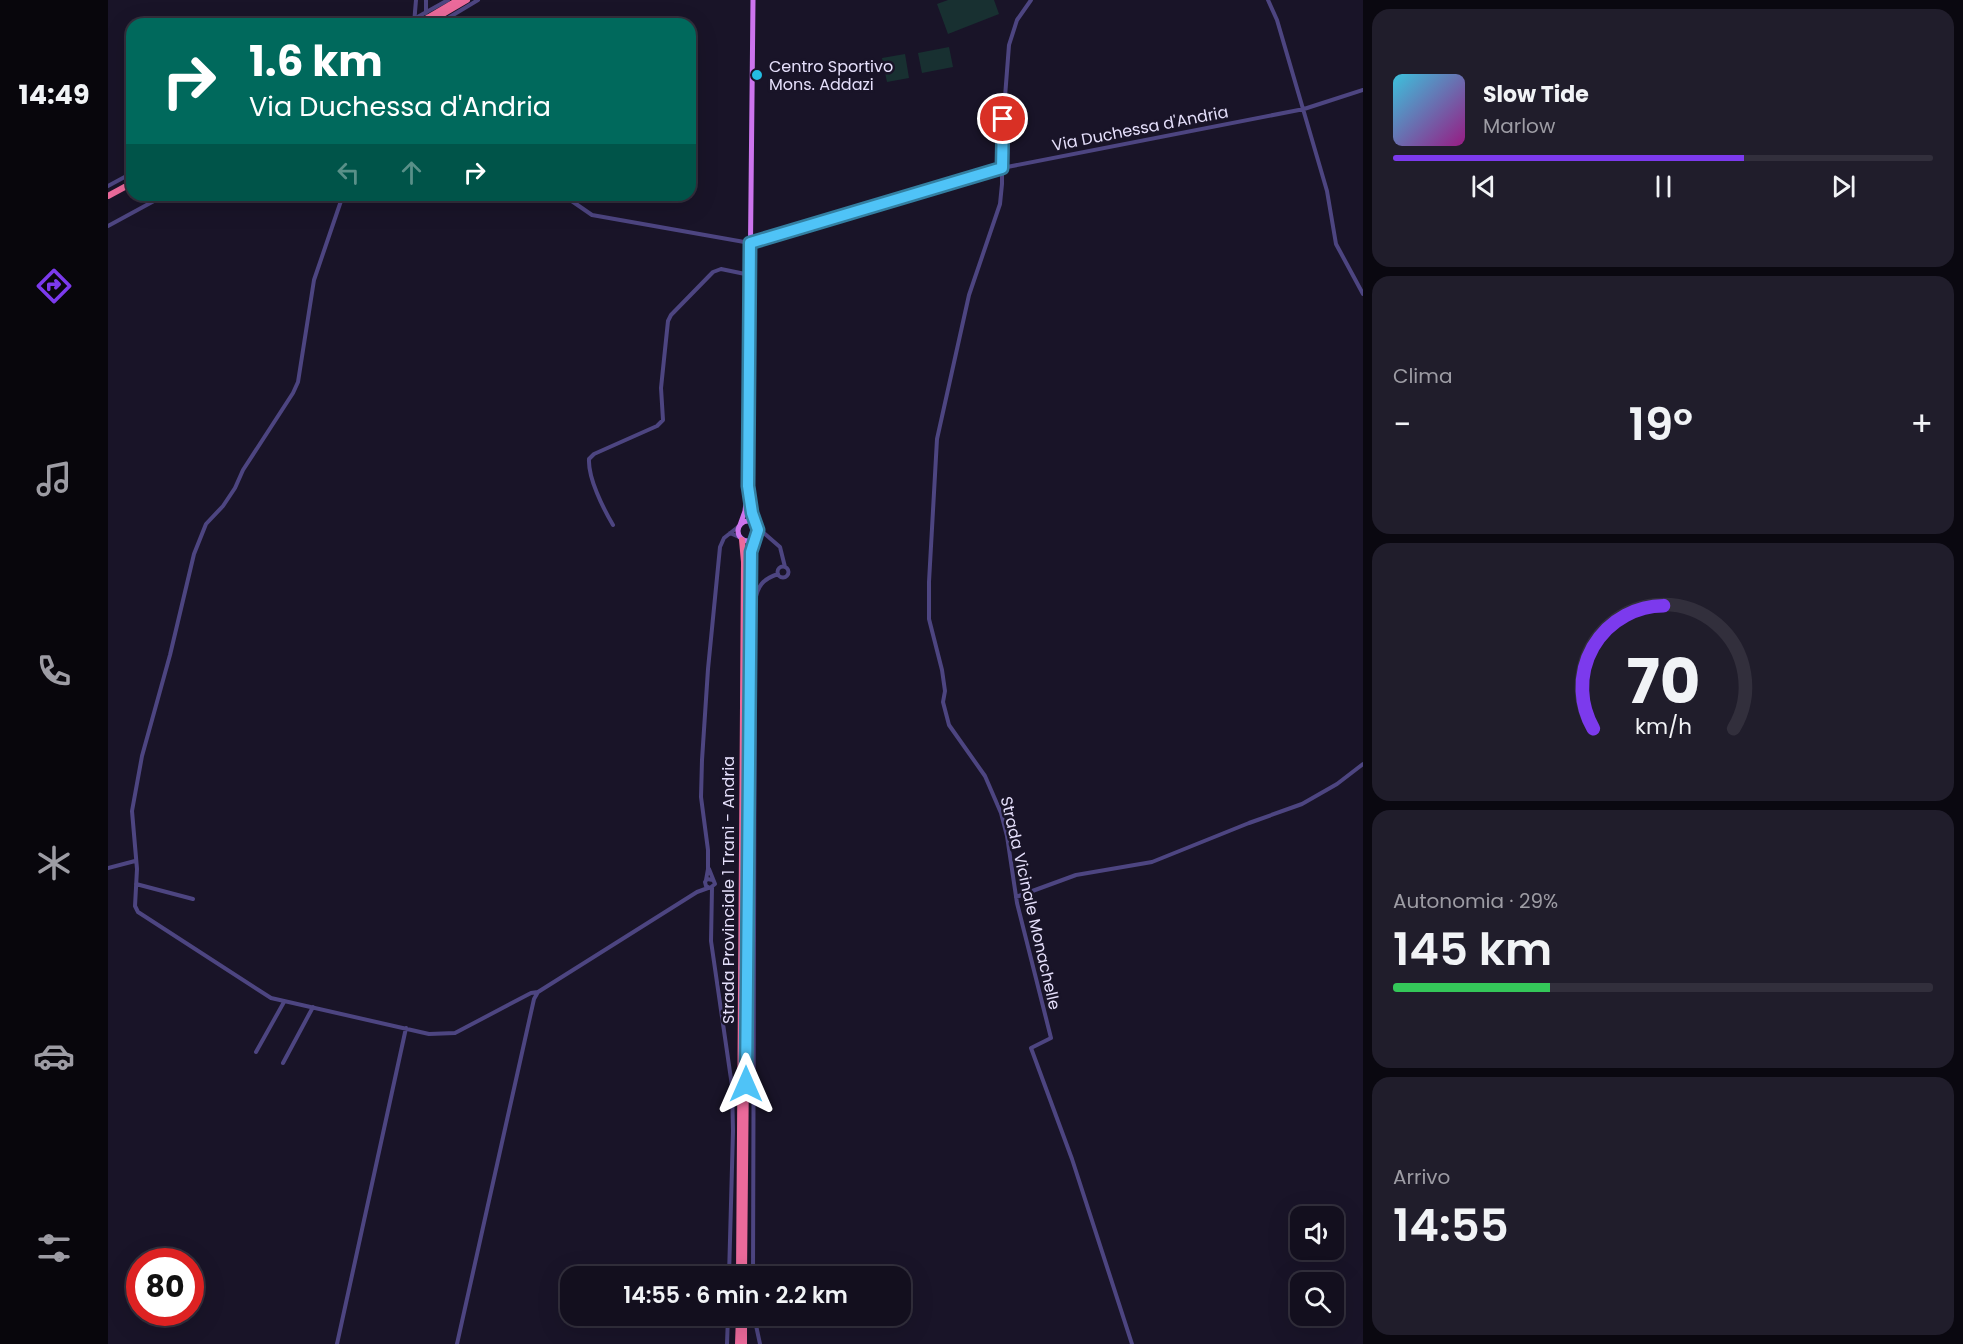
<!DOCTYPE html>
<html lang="it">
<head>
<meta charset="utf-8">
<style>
	body { margin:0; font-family:Poppins,sans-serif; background:#201d2b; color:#f1f3f6; height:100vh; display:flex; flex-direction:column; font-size:22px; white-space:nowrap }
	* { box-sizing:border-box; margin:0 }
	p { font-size:20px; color:#9d9ca4 }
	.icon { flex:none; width:33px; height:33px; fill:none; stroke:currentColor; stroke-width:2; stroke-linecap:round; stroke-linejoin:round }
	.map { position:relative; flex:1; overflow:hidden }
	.sheet { display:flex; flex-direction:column; gap:9px; padding:9px; background:#0a0810; width:600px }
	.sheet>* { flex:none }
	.guide { position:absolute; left:18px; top:18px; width:570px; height:183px; border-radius:18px; box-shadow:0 6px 24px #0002,0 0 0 2px #322f3c; background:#00695c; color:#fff; overflow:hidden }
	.buttons { position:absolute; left:1182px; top:1206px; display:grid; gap:12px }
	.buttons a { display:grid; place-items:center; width:54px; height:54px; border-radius:12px; background:#130f1e; box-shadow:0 6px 24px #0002,0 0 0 2px #322f3c; font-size:30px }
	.speed { position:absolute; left:18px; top:1248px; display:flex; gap:12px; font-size:30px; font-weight:700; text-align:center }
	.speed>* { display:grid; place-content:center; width:78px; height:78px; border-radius:50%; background:#130f1e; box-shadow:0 6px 24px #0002,0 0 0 2px #322f3c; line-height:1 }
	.speed .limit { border:9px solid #d22; background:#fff; color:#111 }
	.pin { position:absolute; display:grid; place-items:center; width:51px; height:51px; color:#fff; margin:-26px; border:3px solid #fff; border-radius:50%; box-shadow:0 2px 6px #0007 }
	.me { position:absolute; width:66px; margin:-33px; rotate:0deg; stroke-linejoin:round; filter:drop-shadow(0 0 4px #0008) }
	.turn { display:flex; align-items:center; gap:21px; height:126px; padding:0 24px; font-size:27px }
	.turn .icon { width:78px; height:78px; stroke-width:2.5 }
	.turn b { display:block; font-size:42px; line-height:51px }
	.lanes { display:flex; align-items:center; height:57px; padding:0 24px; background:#0003; justify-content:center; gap:30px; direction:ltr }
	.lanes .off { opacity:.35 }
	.big { font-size:45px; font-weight:600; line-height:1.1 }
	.sheet .widget { flex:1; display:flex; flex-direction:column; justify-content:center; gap:9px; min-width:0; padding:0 21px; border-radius:18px; background:#201d2b }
	.sheet .dial { align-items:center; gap:0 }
	.dial svg { height:156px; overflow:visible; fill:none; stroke:#322f3c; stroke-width:7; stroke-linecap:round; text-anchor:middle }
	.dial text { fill:#f1f3f6; stroke:none }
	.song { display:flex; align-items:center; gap:18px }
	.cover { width:72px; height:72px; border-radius:9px; background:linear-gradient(135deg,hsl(190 70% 55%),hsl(310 70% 35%)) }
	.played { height:6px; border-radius:3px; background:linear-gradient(90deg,#7c3aed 65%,#322f3c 65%) }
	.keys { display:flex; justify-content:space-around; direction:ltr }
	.heat { display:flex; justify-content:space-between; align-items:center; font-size:33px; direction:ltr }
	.charge { height:9px; border-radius:4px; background:linear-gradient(90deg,#34c759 29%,#322f3c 0) }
	.trip { position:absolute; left:452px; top:1266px; width:351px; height:60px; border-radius:18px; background:#130f1e; box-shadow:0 6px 24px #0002,0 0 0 2px #322f3c; font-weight:600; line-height:60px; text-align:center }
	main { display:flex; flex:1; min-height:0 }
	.dock { display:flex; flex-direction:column; width:108px; justify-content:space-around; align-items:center; background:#08060c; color:#9d9ca4 }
	.dock .icon { width:42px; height:42px }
	.dock .active { color:#7c3aed }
	.dock b { font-size:27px; color:#f1f3f6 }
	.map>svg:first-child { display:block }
	.green { fill:#183031 }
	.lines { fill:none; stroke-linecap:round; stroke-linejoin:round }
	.minor { stroke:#4d4581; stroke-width:4 }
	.major { stroke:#cc74ed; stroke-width:5 }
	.highway { stroke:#eb6a9b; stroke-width:6 }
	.minor-bridge { stroke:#4d4581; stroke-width:4 }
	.route-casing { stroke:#337fa1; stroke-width:15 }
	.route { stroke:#4fc3f7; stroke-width:10 }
	.poi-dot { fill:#24bce2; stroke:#191428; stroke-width:2 }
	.labels { text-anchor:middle; stroke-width:5; stroke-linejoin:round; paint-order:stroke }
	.poi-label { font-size:16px; fill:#e5dffb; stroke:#191428; text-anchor:start }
	.street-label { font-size:16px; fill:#e5dffb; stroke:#191428 }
</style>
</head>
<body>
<main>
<nav class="dock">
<b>14:49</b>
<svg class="icon active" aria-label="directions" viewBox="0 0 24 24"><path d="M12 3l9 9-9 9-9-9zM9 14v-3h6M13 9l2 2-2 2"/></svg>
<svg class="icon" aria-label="music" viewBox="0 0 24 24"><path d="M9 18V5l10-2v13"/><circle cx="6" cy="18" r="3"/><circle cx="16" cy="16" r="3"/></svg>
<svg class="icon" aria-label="phone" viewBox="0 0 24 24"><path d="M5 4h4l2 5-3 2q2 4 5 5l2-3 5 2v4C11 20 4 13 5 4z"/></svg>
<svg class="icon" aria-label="climate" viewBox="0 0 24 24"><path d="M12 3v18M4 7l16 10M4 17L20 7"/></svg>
<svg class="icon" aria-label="car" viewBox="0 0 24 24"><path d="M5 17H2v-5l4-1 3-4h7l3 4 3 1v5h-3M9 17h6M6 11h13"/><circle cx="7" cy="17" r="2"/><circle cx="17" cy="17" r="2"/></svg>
<svg class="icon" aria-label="filters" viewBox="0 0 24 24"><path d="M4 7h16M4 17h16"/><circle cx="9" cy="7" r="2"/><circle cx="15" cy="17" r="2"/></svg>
</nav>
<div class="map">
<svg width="1255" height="1344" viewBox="0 0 1255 1344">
	<rect width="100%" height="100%" fill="#191428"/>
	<!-- green -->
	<path class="green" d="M840,0H886L891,14L840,34L829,4Z
		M841,47L845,67L814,73L810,53Z
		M797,54L801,78L779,82L774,58Z"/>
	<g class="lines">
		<!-- minor -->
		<path class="minor" d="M923,0L909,20L901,45L894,136V184L892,204L861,295L829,439L821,582V619L834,670L837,691L835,702L841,725L877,776L893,813L899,836L909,903L943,1038L923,1048L964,1159L1024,1344
			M1160,0L1169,20L1219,191L1228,244L1255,294
			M307,12L308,0
			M318,13V0
			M297,24L340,0
			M330,24L370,0
			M0,186L24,173
			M235,195L206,280L190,382L185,393L135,470L127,488L115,506L98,524L86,554L62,655L34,756L24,811L29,869L27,906L30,912L163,998L321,1034L347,1033L423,993L430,992
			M455,195L484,215L642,243L894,168L1196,109L1255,90
			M0,226L57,195
			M505,525C495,508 480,478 481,459L486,454L549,426L555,420L553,388L560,321L563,315L605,272L613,269L642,275
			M649,527L672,547L677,567
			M622,533L631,537
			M669.5 572a5.5 5.5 0 1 1 11 0a5.5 5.5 0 1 1-11 0Z
			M0,868L27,861
			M601,869L607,884L602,888L598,886L597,882L599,879L605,880
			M598,880L600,869V850L593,797L594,760L600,669L612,547L616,538L630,527
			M28,884L85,899
			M604,888L603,941L624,1086L625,1131L621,1276
			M908,897L968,875L1044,862L1141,823L1194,804L1229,784L1255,764
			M148,1052L176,1002
			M175,1063L205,1007
			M645,1276L647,602C649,586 655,579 670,574
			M646,1316L652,1344
			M229,1344L298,1028
			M349,1344L426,999L430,992L589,892L600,888
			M619,1344L620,1316"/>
		<!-- major -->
		<path class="major" d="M641,494L647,523
			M630 531a10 10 0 1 1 20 0a10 10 0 1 1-20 0Z
			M632,525L637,511L640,486L645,0"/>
		<!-- highway -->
		<path class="highway" d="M309,24L350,0
			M318,24L359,0
			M0,196L24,183
			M631,1276L636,562L634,540
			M636,1276L643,552L646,539
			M630,1344L631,1316
			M636,1344V1316"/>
		<!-- minor-bridge -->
		<path class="minor-bridge" d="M306,24L307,12"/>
	</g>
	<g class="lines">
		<!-- route casing -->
		<g class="route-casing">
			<path id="route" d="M638,1084L643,552L650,530L644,513L640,486L642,243L894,168L895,119"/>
		</g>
		<!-- route -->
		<use href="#route" class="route"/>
	</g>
	<!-- markers -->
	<circle class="poi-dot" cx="649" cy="75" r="6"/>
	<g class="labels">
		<!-- poi labels -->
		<g class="poi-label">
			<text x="661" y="72">Centro Sportivo<tspan x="661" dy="18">Mons. Addazi</tspan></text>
		</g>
		<!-- street labels -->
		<g class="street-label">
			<text transform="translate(1032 128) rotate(-11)" y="6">Via Duchessa d'Andria</text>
			<text transform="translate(620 890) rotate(-90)" y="6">Strada Provinciale 1 Trani - Andria</text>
			<text transform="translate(923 903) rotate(77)" y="6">Strada Vicinale Monachelle</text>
		</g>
	</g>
</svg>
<div class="buttons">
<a><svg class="icon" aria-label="sound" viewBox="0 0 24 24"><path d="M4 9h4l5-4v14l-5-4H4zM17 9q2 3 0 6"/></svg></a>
<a><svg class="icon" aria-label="search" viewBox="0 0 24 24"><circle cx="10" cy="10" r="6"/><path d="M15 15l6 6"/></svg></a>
</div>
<div class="speed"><div class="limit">80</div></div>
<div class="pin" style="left:895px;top:119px;background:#d93025"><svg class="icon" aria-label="arrive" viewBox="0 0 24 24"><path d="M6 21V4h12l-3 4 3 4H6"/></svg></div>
<svg class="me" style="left:638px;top:1084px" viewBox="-20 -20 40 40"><path d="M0-17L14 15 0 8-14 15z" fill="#4fc3f7" stroke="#fff" stroke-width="4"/></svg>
<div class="trip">14:55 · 6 min · 2.2 km</div>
<div class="guide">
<div class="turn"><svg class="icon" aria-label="right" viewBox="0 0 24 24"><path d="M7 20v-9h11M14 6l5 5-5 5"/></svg><div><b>1.6 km</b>Via Duchessa d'Andria</div></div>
<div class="lanes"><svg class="icon off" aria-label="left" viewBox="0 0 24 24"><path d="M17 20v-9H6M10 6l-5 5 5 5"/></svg><svg class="icon off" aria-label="ahead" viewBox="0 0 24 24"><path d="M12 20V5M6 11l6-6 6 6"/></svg><svg class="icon" aria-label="right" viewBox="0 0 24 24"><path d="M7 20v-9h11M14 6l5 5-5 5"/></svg></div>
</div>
</div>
<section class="sheet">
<div class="widget">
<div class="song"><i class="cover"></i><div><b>Slow Tide</b><p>Marlow</p></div></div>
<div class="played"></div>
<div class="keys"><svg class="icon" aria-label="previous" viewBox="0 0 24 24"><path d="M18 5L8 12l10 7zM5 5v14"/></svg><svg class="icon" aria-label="pause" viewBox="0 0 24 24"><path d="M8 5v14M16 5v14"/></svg><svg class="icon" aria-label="next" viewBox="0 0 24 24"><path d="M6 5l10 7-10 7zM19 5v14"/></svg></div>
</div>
<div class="widget"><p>Clima</p>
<div class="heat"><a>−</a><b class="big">19°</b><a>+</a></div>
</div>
<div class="widget dial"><svg viewBox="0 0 100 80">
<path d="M14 69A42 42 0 1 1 86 69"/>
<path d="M14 69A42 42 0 0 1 50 6" stroke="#7c3aed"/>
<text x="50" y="56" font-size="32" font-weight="700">70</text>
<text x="50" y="72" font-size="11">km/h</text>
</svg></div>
<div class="widget"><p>Autonomia · 29%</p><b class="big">145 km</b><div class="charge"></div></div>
<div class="widget"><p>Arrivo</p><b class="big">14:55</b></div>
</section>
</main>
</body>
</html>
